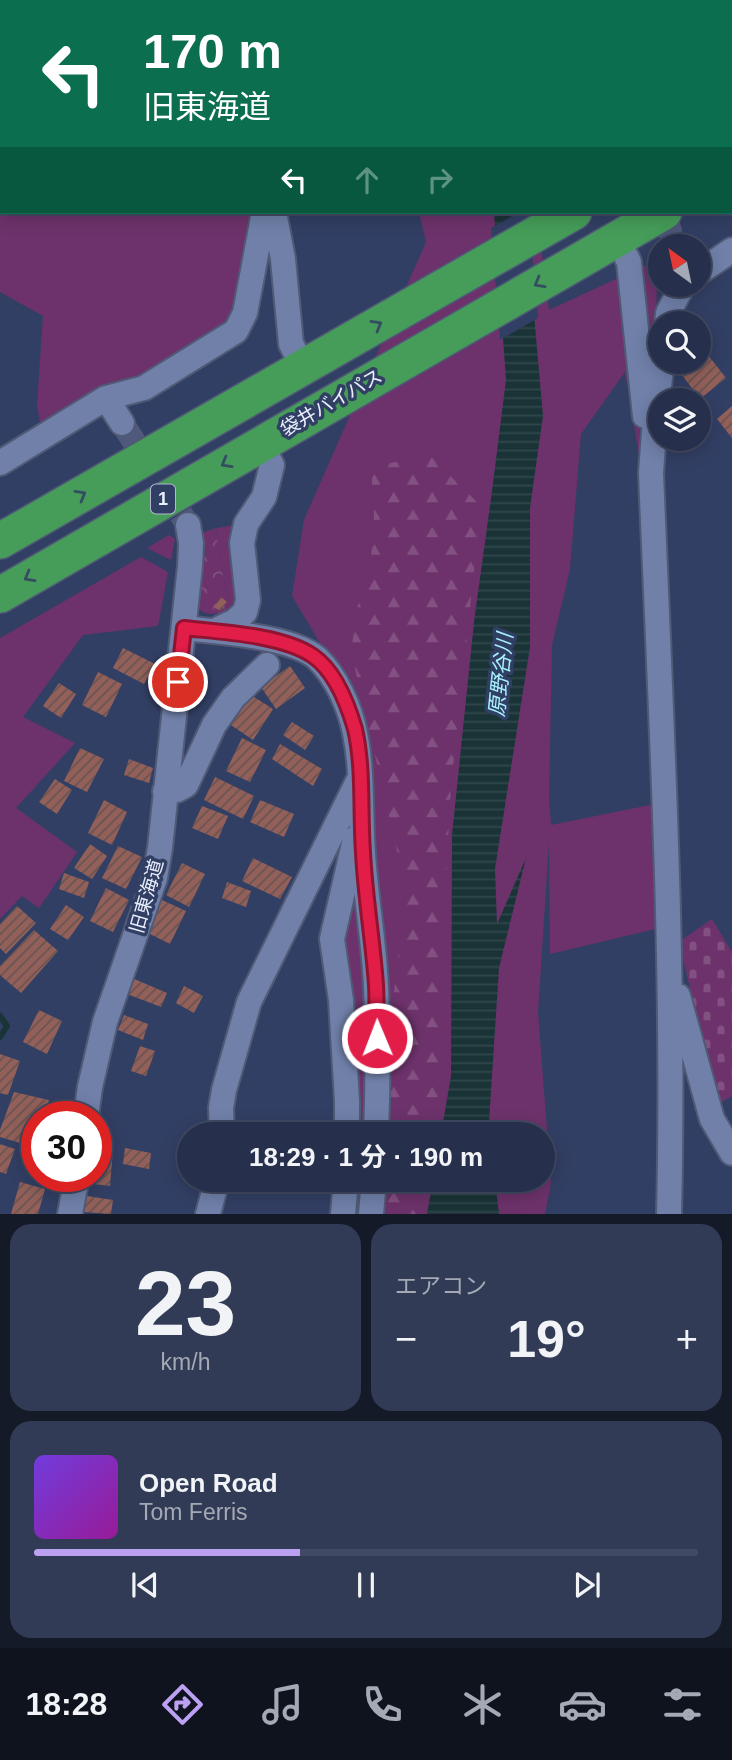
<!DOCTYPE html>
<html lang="ja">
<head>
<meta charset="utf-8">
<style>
	body { margin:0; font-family:Arial,"Noto Sans JP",sans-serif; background:#323b55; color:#f1f3f6; height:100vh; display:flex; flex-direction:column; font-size:26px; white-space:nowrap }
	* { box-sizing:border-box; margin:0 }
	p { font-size:23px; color:#a4a9b5 }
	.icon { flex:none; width:38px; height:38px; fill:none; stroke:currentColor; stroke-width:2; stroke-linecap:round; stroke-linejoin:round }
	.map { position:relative; height:1214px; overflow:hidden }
	.panel { display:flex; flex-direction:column; gap:10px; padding:10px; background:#151a29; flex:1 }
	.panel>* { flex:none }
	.guide { position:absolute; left:0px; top:0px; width:733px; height:214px; box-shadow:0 4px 18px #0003,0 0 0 2px #424a63; background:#0b6e4f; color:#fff; overflow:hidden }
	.needle { width:46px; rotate:327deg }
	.controls { position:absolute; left:648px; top:234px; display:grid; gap:14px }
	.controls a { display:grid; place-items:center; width:63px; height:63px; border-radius:50%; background:#262f4b; box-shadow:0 4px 18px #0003,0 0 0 2px #424a63; font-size:35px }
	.speed { position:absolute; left:21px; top:1101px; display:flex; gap:14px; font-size:35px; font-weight:700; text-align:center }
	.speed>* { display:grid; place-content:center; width:91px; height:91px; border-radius:50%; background:#262f4b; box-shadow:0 4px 18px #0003,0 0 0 2px #424a63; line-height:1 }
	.speed .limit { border:10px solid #d22; background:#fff; color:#111 }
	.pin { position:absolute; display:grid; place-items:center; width:60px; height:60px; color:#fff; margin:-30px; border:4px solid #fff; border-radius:50%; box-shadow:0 2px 7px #0007 }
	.me { position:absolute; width:77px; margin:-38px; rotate:359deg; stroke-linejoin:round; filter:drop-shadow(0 0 5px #0008) }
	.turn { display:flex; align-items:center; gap:24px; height:147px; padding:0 28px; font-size:32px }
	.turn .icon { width:91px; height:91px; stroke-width:2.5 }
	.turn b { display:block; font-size:49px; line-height:60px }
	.lanes { display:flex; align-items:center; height:66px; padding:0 28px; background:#0003; justify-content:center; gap:35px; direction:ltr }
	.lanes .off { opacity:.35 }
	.big { font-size:52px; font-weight:700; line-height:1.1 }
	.panel .card { flex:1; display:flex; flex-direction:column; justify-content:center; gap:10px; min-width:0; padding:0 24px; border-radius:21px; background:#323b55 }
	.panel .dial { align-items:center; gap:0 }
	.dial b { font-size:91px; line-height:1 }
	.song { display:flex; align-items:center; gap:21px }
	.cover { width:84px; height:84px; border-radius:10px; background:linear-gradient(135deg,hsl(260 70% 55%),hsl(300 70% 35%)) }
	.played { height:7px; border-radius:4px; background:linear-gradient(90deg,#bca0f2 40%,#424a63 40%) }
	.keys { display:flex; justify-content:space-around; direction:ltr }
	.heat { display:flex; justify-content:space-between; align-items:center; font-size:38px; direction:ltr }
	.panel .tiles { flex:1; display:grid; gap:10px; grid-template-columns:1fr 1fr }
	.card:last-child { grid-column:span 2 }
	.trip { position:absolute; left:177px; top:1122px; width:378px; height:70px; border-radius:35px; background:#262f4b; box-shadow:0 4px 18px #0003,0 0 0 2px #424a63; font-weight:700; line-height:70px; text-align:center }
	.dock { display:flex; height:112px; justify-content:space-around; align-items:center; background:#0f131e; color:#a4a9b5 }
	.dock .icon { width:49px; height:49px }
	.dock .active { color:#bca0f2 }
	.dock b { font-size:32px; color:#f1f3f6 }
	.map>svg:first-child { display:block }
	.green { fill:#6d326b }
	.forest { fill:url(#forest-firs) }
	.cemetery { fill:url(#cemetery-stones) }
	.park { fill:url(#park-crowns) }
	.water { fill:url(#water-rules) }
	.pier { fill:#323f64 }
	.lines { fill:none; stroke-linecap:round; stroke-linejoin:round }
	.stream { stroke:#1a3337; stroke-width:6 }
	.building { fill:url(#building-hatch) }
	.minor-tunnel { stroke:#4e597b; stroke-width:24; stroke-dasharray:24 12; stroke-linecap:butt }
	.minor-casing { stroke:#505a76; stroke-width:28 }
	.highway-casing { stroke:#505a76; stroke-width:38 }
	.minor { stroke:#7080a9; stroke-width:24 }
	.highway { stroke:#459d59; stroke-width:35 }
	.oneway { stroke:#354d62 }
	.route-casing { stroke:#92132f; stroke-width:18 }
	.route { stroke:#e11d48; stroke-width:12 }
	.labels { text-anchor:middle; stroke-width:7; stroke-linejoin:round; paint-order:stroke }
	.shield { fill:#323f64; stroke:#b3bacf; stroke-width:2 }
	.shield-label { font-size:18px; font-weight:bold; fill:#eaeffd }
	.street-label { font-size:19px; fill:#eaeffd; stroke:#323f64 }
	.water-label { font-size:21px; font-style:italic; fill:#a6f1fe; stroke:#323f64 }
</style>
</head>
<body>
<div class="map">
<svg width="732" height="1214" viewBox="0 0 732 1214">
	<defs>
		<pattern id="forest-firs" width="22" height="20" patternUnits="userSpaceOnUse" patternTransform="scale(1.75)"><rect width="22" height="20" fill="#6d326b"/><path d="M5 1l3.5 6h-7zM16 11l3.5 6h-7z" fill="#825081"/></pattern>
		<pattern id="cemetery-stones" width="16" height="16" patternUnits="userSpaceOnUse" patternTransform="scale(1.75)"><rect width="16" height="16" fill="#6d326b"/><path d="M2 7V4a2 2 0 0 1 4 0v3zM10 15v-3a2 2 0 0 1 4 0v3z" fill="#825081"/></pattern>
		<pattern id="park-crowns" width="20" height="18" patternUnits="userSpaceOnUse" patternTransform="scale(1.75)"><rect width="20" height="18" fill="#6d326b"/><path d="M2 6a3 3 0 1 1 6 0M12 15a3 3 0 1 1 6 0" fill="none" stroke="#825081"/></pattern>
		<pattern id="water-rules" width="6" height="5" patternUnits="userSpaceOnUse" patternTransform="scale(1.75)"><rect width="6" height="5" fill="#1a3337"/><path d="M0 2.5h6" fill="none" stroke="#30474b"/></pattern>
		<pattern id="building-hatch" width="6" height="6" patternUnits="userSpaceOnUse" patternTransform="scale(1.75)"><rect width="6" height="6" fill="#926059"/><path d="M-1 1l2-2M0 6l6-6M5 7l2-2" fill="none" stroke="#685352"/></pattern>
	</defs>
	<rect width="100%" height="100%" fill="#323f64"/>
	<!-- green -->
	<path class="green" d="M0,0H158L159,2H2V212H260L231,323L132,379L40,422L37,405L43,316L0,292Z
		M419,212H537L549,310L657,260L654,543L625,372L581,434L570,569L552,645L549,798L551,825L665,802L668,926L550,954L549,842L538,1012L551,1183L545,1214H350L353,1180H542V1134H350L332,939L355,837L354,700L292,596L304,520L426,242Z
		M236,525L237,600L224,612L229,601L220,562L216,528Z
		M169,535L175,539L171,560L147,548Z
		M141,557L168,572L158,626L83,635L23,717L75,743L16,808L77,852L39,908L22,896L0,919V638Z"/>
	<!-- forest -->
	<path class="forest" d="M429,455L481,506L451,785L440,989L437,1129V1134H385L383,1085L406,890L351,651L358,605L370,572L374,515L371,467Z
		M386,1180H429L423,1214H384Z"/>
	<!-- cemetery -->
	<path class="cemetery" d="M712,919L732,952V1096L718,1104L679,942Z"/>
	<!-- park -->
	<path class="park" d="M216,528L220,562L229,602L224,612C178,624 204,574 205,551C205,545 203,539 202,533Z"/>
	<!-- water -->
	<path class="water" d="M494,212H525L543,416L530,508V647L495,869L497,924L526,858L499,968L489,1122L490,1134H441L451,1076L452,835L474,622L492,491L506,380Z
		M433,1180H495L499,1214H427Z"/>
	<!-- pier -->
	<path class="pier" d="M519,212H529L538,318L500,340L491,228Z"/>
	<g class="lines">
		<!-- stream -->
		<path class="stream" d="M0,1016L7,1026L0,1037"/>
	</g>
	<!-- building -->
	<path class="building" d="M708,355L726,378L700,399L682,375Z
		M732,406V438L717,419Z
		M221,597L227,602L220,611L214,607Z
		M123,648L155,664L144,684L113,668Z
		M290,666L305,688L276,709L261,687Z
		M98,672L122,684L106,717L82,705Z
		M59,683L76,694L61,718L43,706Z
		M251,695L273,709L253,740L231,725Z
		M292,722L314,736L305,750L283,735Z
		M242,738L266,750L250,782L226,771Z
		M280,744L322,769L313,786L272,759Z
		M80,748L104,759L87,792L64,781Z
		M129,759L153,768L149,783L124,775Z
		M215,777L254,796L243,819L204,800Z
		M55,779L72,790L57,814L39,802Z
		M104,800L127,812L112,845L88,833Z
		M260,800L294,814L284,837L250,822Z
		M202,806L228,816L218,839L192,828Z
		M90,844L107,856L92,879L74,868Z
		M118,846L142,857L126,889L102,878Z
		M253,858L292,877L280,899L242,881Z
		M182,863L205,874L189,907L166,895Z
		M64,873L89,882L84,898L59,889Z
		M227,882L251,891L246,907L222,898Z
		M106,888L129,900L113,932L90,921Z
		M162,900L186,911L170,944L146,932Z
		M66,905L84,917L68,940L50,929Z
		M17,906L36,923L6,954L0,948V924Z
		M34,930L58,951L21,993L0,975V966Z
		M132,978L167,993L161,1007L127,994Z
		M184,986L203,996L194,1013L176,1003Z
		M39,1010L62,1021L47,1054L23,1042Z
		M124,1015L148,1024L143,1040L118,1030Z
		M140,1046L155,1051L146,1076L131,1071Z
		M0,1054L20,1061L8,1095L0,1093Z
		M14,1092L49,1100L45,1116H37V1148L0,1137V1130Z
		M0,1144L15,1149L6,1174L0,1172Z
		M96,1148L113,1150L110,1186L84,1183L85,1176H96Z
		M125,1148L151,1153L149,1169L123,1164Z
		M20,1182L45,1189L38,1214H11Z
		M87,1196L113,1200L111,1214L84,1212Z"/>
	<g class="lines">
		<!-- minor-tunnel -->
		<path class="minor-tunnel" d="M664,212L675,247
			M122,423L188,525"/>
		<!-- minor casing -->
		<g class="minor-casing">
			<path id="minor" d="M1,0L4,2
				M160,0L161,2
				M562,0L563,2
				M659,0L661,2
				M274,212L283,259L291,344L304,368
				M617,239L629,262L645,416
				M698,273L732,250
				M667,324L668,313L683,285
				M662,362L655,418L651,473C661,719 675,967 669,1214
				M106,398L122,423
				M0,463L106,398L144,388L236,331L245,313L264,212
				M184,628C218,632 291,636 317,658C336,676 350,707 355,733C363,772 360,814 363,854C366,898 374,942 376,986C378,1035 378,1085 376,1134
				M214,631L235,621L245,612L248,600L242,543L246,524L264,497L272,465L260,443
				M165,791L177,790L186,785L214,725L233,698L267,665
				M678,996L712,1119L732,1153
				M86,1116L90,1087L105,1022L155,878L160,848L190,566L191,543L188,525
				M222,1134L221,1108L224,1090L249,1002L358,781
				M347,1134V1101L341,1000L332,939L355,839
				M70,1214L77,1176
				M208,1214L217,1180
				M343,1214L346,1180
				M371,1214L374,1180"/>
		</g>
		<!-- highway casing -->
		<g class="highway-casing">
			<path id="highway" d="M732,173V172
				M0,541L574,212
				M0,595L664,212"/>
		</g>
		<!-- minor -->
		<use href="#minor" class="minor"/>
		<!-- highway -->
		<use href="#highway" class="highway"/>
	</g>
	<!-- one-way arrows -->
	<defs><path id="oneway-chevron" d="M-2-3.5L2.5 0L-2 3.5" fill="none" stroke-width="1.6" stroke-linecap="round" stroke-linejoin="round" transform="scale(1.75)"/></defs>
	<g class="oneway">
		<use href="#oneway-chevron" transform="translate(539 283) rotate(150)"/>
		<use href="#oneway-chevron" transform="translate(377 325) rotate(-30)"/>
		<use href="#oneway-chevron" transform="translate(226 463) rotate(150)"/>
		<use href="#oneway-chevron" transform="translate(81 495) rotate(-30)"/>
		<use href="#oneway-chevron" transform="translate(29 577) rotate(150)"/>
	</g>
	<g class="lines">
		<!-- route casing -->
		<g class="route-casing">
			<path id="route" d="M178,682L184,628C221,632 283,635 313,656C335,671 348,705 355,729C364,769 360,812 363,852C365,896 373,941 376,985C377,1003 376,1021 377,1038"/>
		</g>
		<!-- route -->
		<use href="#route" class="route"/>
	</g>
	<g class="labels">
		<!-- shield labels -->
		<rect class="shield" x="151" y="484.5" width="24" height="29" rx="5"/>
		<g class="shield-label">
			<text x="163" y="505">1</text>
		</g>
		<!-- street labels -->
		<g class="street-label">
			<text transform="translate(331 402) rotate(-30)" y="7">袋井バイパス</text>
			<text transform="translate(146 896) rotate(-74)" y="7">旧東海道</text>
		</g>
		<!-- water labels -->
		<g class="water-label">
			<text transform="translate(501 675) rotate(-84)" y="7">原野谷川</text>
		</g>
	</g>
</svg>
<div class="controls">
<a><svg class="needle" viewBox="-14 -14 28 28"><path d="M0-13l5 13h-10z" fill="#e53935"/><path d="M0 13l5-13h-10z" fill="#a4a9b5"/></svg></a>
<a><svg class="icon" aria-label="search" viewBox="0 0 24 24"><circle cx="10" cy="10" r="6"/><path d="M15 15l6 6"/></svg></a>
<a><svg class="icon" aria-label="layers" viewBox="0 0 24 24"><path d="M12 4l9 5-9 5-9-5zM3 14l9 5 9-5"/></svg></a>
</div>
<div class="speed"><div class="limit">30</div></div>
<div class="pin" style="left:178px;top:682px;background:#d93025"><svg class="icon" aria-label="arrive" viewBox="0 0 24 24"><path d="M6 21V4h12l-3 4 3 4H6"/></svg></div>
<svg class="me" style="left:377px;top:1038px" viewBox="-20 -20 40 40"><circle r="17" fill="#e11d48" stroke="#fff" stroke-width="3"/><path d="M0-11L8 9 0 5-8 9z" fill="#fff"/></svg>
<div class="trip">18:29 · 1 分 · 190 m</div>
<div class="guide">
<div class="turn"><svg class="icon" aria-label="left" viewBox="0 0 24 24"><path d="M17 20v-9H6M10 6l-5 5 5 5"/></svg><div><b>170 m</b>旧東海道</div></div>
<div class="lanes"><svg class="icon" aria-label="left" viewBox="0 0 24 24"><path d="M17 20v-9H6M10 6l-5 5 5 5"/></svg><svg class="icon off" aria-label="ahead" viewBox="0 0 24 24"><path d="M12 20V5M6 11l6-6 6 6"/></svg><svg class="icon off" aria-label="right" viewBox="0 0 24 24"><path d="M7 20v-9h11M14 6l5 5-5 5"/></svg></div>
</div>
</div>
<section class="panel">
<div class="tiles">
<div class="card dial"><b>23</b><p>km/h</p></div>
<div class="card"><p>エアコン</p>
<div class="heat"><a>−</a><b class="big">19°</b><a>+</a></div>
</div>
<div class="card">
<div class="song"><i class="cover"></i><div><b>Open Road</b><p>Tom Ferris</p></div></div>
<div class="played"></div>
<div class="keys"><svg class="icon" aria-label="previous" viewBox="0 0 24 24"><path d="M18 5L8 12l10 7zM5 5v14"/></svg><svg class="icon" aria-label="pause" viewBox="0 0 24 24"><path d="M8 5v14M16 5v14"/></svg><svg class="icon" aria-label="next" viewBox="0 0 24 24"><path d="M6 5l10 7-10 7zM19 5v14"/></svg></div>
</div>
</div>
</section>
<nav class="dock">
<b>18:28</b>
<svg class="icon active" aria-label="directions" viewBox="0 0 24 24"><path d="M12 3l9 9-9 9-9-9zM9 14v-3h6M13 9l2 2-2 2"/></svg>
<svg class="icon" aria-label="music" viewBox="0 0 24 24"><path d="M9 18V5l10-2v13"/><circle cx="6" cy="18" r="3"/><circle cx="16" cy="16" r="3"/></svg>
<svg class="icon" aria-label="phone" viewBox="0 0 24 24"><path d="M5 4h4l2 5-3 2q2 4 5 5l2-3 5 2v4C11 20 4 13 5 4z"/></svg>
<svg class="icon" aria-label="climate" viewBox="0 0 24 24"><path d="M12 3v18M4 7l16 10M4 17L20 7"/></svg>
<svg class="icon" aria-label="car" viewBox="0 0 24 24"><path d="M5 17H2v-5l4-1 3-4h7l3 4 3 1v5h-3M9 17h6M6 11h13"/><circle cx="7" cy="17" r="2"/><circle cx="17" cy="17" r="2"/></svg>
<svg class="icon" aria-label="filters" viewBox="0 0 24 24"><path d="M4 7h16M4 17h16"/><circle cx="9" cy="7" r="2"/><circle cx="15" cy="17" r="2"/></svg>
</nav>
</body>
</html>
